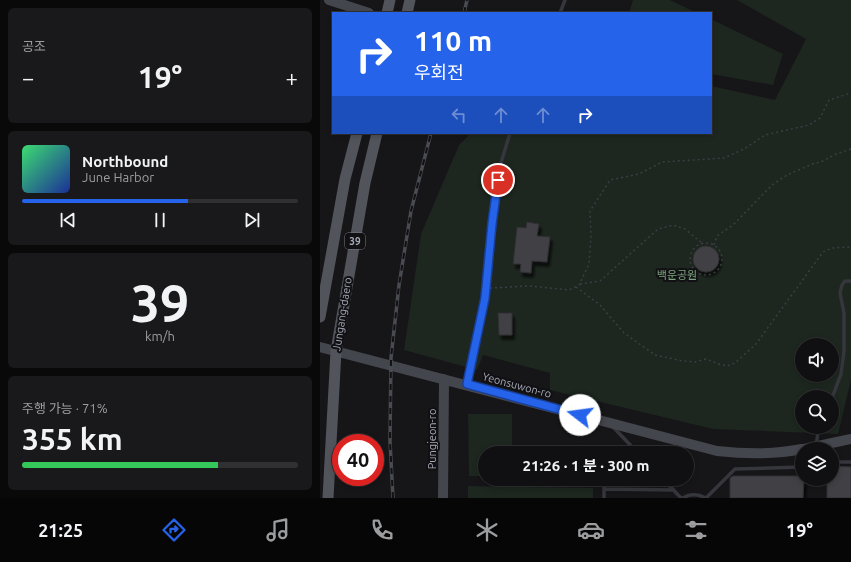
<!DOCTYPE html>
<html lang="ko">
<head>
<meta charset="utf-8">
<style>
	body { margin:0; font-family:Ubuntu,"Noto Sans KR",sans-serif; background:#19191b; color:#f1f3f6; height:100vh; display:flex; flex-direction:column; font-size:15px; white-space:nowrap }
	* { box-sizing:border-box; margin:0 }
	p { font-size:13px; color:#9c9d9f }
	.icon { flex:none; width:22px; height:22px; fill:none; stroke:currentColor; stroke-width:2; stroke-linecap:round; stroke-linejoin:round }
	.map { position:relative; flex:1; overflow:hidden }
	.side { display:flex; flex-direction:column; gap:8px; padding:8px; background:#09090a; width:320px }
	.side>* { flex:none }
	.guide { position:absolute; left:12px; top:12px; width:380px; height:122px; border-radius:0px; box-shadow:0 2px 6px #0003,0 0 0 1px #303032; background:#2563eb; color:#fff; overflow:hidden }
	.controls { position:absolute; left:475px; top:338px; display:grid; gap:8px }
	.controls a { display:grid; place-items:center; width:44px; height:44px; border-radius:50%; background:#101012; box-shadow:0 2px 6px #0003,0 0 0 1px #303032; font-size:20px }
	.speed { position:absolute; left:12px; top:434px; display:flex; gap:8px; font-size:20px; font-weight:700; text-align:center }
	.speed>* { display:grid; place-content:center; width:52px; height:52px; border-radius:50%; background:#101012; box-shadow:0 2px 6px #0003,0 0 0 1px #303032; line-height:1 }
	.speed .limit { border:6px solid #d22; background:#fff; color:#111 }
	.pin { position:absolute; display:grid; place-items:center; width:34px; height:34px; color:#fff; margin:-17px; border:2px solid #fff; border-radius:50%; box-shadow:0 1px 4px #0007 }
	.me { position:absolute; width:44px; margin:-22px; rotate:285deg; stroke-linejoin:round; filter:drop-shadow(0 0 3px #0008) }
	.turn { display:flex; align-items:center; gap:14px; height:84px; padding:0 16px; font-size:18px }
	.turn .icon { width:52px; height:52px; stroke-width:2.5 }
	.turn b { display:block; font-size:28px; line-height:34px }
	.lanes { display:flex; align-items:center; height:38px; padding:0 16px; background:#0003; justify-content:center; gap:20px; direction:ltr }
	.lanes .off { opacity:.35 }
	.big { font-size:30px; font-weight:700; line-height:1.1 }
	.side .tile { flex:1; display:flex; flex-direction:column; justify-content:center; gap:6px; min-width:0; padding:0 14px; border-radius:6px; background:#19191b }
	.side .dial { align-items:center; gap:0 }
	.dial b { font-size:52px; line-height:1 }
	.song { display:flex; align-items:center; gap:12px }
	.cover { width:48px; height:48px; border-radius:6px; background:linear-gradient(135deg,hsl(140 70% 55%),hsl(230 70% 35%)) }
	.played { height:4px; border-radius:2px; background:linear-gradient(90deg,#2563eb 60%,#303032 60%) }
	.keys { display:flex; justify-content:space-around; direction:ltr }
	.heat { display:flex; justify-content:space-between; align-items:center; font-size:22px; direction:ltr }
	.charge { height:6px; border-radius:3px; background:linear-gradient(90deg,#34c759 71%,#303032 0) }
	.trip { position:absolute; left:158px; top:446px; width:216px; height:40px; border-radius:20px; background:#101012; box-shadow:0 2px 6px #0003,0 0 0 1px #303032; font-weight:700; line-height:40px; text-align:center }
	.dock { display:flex; height:64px; justify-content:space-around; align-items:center; background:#060607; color:#9c9d9f }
	.dock .icon { width:28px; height:28px }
	.dock .current { color:#2563eb }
	.dock b { font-size:18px; color:#f1f3f6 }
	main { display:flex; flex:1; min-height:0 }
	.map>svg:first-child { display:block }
	.green { fill:#1d261f; fill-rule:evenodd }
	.building { fill:#404045; stroke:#302f34; filter:url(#shadow) }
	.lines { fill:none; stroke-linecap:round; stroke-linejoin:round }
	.path { stroke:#3c3e44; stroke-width:1.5; stroke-dasharray:2 3; stroke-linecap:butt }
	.lane { stroke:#36373d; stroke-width:3.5 }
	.secondary { stroke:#44464d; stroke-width:10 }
	.primary { stroke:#52545c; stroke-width:11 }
	.rail-casing { stroke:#494b52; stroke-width:3.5 }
	.rail { stroke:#111013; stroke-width:2; stroke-dasharray:6; stroke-linecap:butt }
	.route-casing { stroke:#184099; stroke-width:10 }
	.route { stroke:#2563eb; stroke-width:7 }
	.labels { text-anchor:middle; stroke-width:4; stroke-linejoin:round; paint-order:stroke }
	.shield { fill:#111013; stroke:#797c87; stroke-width:1 }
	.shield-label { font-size:10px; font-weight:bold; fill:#a6abb9 }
	.park-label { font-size:11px; fill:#7ca580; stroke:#111013 }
	.street-label { font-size:11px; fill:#a6abb9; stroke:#111013 }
</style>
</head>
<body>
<main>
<section class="side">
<div class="tile"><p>공조</p>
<div class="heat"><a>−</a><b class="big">19°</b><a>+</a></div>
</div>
<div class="tile">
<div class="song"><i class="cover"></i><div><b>Northbound</b><p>June Harbor</p></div></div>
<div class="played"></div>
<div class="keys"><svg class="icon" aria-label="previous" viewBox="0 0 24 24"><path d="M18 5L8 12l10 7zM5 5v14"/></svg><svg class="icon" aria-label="pause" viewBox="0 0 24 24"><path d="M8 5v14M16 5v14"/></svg><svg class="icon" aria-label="next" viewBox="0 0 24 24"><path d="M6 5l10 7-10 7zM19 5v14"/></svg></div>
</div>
<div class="tile dial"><b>39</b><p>km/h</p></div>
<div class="tile"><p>주행 가능 · 71%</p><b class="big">355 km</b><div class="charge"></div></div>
</section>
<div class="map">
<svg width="531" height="498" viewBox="0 0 531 498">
	<defs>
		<filter id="shadow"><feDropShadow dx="2.5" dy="4.5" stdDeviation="1" flood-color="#0009"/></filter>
	</defs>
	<rect width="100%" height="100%" fill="#161518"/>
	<!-- green -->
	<path class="green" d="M313,0H350L377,13H309Z
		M417,0H531V380L518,434L393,429L230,390V373L163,355L157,370L84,350L101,234L139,145L151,133H391V86L455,100L486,39ZM482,345H512V375H482ZM482,397H512V427H482Z
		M391,19L463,54L453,85L391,74Z
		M148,414H192V453H165V476H149Z
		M148,486L273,488V498H148Z"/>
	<!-- building -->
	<path class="building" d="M207,222L219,224L217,236L230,237L227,262L212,261L211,273L200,272L201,264H193L197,227L206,228Z
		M373 259a13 13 0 1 1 26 0a13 13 0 1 1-26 0Z
		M178,313H192V335H179Z
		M512,466L531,467V498H507V479H512Z
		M413,476H482V479H484L483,498H410V478Z"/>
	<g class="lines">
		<!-- path -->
		<path class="path" d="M370 259a16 16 0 1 1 32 0a16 16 0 1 1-32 0Z
			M394,245L397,236L413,225L452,185L467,175L495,163L501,162L516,154L531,149
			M260,284L280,281L338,229L353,225L365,229L382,243
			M256,287L280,305L304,333L335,355L363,361L375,362L386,359L399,364L407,366L415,363L436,344L503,252L512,248L531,247
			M170,288L209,286L249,290L259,285L269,264L271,236L270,211L290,180L319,174L342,162L404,158L424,149L445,135L489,125L500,118L509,100L531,93"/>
		<!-- lane -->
		<path class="lane" d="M240,13L245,0
			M147,383L165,298L171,224L180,166L190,133
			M512,398L521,374L524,351V313L520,293L522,285L525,281H531
			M292,426L318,453
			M496,445L499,427
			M512,462H531
			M343,479L361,498
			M284,489L354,490
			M284,498V479
			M363,498C371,493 378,494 386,498
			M386,498L415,469L482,467"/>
		<!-- secondary -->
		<path class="secondary" d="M9,0L49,13
			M0,347L397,451C425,454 453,455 482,449
			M484,449L531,439
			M123,498L124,379"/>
		<!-- primary -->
		<path class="primary" d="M67,13L70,0
			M87,13L90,0
			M0,317L25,179L37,133
			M8,498L16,351L45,183L57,133"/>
		<!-- rail casing -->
		<g class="rail-casing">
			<path id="rail" d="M144,13L147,0
				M73,498L70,441L71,358L79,285L91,211L111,133"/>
		</g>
		<!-- rail -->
		<use href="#rail" class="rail"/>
	</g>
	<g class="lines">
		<!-- route casing -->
		<g class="route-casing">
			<path id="route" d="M178,180L172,224L165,298L147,384L260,415"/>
		</g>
		<!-- route -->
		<use href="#route" class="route"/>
	</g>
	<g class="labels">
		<!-- shield labels -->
		<rect class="shield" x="25" y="233" width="20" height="16" rx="3"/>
		<g class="shield-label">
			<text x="35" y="245">39</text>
		</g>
		<!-- park labels -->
		<g class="park-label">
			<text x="357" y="279">백운공원</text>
		</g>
		<!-- street labels -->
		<g class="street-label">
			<text transform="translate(22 314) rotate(-81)" y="4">Jungang-daero</text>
			<text transform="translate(197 385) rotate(15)" y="4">Yeonsuwon-ro</text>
			<text transform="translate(112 439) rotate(-90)" y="4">Pungjeon-ro</text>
		</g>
	</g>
</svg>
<div class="controls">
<a><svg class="icon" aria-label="sound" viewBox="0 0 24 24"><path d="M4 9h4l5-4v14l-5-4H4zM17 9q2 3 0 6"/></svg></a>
<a><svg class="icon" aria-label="search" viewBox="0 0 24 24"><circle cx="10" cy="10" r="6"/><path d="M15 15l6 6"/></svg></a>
<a><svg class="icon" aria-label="layers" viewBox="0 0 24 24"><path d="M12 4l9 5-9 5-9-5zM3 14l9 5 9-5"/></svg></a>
</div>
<div class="speed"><div class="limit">40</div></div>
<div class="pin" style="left:178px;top:180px;background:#d93025"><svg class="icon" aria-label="arrive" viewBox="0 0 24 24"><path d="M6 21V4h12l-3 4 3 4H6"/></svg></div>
<svg class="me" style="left:260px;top:415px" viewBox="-20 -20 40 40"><circle r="19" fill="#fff"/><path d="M0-13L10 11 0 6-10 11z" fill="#2563eb"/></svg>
<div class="trip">21:26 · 1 분 · 300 m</div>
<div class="guide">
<div class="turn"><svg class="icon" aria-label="right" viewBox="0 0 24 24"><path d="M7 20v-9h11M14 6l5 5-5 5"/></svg><div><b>110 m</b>우회전</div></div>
<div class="lanes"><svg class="icon off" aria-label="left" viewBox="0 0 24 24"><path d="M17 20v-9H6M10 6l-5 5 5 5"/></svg><svg class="icon off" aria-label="ahead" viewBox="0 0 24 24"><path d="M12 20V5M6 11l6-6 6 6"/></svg><svg class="icon off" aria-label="ahead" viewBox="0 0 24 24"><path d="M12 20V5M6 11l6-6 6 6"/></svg><svg class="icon" aria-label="right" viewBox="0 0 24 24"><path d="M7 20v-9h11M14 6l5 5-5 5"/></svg></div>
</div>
</div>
</main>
<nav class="dock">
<b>21:25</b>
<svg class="icon current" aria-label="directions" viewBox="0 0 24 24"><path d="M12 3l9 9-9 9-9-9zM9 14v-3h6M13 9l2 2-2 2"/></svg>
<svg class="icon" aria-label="music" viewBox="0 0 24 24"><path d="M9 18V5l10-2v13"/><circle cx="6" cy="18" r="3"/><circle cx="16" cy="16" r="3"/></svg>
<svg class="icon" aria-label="phone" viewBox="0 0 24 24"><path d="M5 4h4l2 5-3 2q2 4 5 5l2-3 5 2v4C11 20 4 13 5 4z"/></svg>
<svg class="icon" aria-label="climate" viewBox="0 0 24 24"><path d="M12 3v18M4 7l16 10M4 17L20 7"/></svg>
<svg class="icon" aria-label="car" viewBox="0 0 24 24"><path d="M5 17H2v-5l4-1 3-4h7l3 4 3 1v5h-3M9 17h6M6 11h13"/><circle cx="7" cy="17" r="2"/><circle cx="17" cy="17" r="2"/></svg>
<svg class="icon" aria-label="filters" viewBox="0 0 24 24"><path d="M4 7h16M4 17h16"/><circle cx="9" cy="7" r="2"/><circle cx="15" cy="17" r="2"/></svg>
<b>19°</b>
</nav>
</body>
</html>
